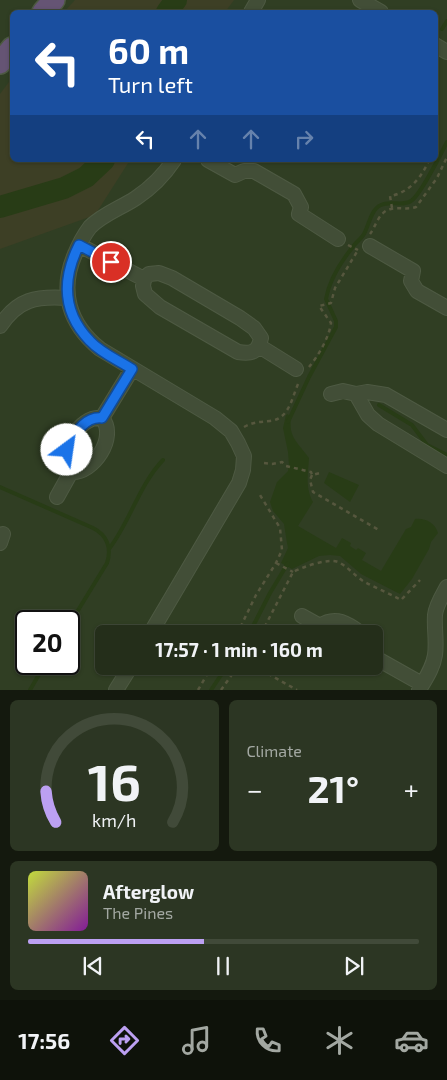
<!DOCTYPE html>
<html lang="en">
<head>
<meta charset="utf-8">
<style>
	body { margin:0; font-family:"Exo 2",sans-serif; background:#2c3623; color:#f1f3f6; height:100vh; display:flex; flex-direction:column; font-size:19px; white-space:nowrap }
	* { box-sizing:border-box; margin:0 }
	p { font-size:16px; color:#a3a8a2 }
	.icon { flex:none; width:28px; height:28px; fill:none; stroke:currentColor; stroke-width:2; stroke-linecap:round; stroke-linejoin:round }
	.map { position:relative; height:690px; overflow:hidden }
	.details { display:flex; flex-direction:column; gap:10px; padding:10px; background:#14190e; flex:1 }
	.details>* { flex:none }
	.top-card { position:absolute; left:10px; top:10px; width:428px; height:152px; border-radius:8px; box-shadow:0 1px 4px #0004,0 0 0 1px #414a39; background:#1a4fa0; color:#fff; overflow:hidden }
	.speed { position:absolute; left:15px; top:610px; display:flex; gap:10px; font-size:25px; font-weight:700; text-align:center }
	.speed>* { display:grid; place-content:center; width:65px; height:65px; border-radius:50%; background:#242e1a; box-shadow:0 1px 4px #0004,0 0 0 1px #414a39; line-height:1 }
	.speed .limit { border:2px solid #111; border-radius:8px; background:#fff; color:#111 }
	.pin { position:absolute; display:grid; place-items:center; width:42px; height:42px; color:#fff; margin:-21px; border:2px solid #fff; border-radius:50%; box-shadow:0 1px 5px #0007 }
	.me { position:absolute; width:55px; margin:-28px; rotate:31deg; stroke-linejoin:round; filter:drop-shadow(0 0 4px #0008) }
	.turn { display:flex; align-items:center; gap:18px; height:105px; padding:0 15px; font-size:22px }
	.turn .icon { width:65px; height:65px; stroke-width:2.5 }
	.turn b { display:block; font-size:35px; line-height:42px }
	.lanes { display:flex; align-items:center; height:48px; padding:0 15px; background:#0003; justify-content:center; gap:25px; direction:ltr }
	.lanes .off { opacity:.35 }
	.big { font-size:38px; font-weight:700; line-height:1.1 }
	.details .card { flex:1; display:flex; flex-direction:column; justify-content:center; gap:8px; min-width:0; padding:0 18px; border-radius:8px; background:#2c3623 }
	.details .dial { align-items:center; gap:0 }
	.dial svg { height:130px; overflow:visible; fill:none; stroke:#414a39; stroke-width:7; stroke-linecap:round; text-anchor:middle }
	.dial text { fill:#f1f3f6; stroke:none }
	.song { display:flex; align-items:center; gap:15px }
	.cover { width:60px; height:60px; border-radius:8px; background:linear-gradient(135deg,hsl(70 70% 55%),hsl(290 70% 35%)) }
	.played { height:5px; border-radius:2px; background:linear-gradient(90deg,#bca0f2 45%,#414a39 45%) }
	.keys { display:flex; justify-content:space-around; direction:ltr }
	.heat { display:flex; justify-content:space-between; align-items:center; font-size:28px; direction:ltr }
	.details .tiles { flex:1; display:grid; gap:10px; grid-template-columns:1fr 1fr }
	.card:last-child { grid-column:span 2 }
	.trip { position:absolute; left:95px; top:625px; width:288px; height:50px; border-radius:8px; background:#242e1a; box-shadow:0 1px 4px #0004,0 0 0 1px #414a39; font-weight:700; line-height:50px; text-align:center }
	.dock { display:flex; height:80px; justify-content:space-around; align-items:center; background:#0e120a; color:#a3a8a2 }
	.dock .icon { width:35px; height:35px }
	.dock .current { color:#bca0f2 }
	.dock b { font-size:22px; color:#f1f3f6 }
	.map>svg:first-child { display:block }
	.green { fill:#3d3f25 }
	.water { fill:#283c16 }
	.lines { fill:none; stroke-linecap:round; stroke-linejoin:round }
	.stream { stroke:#283c16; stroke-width:4 }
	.river { stroke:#283c16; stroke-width:22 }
	.minor-casing { stroke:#4e5a43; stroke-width:16 }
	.highway-casing { stroke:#4d5942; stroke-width:24 }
	.path { stroke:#56573e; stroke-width:2.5; stroke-dasharray:4 4; stroke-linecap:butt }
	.minor { stroke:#424e37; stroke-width:14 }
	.highway { stroke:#655474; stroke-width:21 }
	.route-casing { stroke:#114b97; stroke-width:12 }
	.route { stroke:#1a73e8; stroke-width:9 }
</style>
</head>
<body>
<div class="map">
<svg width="447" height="690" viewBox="0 0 447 690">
	<rect width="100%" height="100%" fill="#303e23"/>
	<!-- green -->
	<path class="green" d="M75,0H234L225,12H64Z
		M12,78V160H130L95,215L0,249V94Z"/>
	<!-- water -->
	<path class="water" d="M288,414C292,422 290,423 291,430C293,441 303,449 309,458C308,474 305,487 313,502L298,526L336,548L342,538L351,543L350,546L356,550L358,548L366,553L362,560L381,571L406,529L411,527L415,519C426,518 435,523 438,533L431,542L429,549L412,579L400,594L361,574L340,556L330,555L319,556L292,569L281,563L288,548L287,543L284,524L273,511L270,502L277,482L288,471L289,465L288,452L283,428L286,415Z
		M329,472L359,485L350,502L324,483Z"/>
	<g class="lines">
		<!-- stream -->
		<path class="stream" d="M442,29L447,21
			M379,405L412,425L427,445L447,455
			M288,422L309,377L336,327V321L326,299C329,282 340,263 352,248C355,243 361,239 364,234C369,225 371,209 381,205C390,200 402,207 411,201C421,195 440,155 447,142
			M0,487L93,528C107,535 112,548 107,563L69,625
			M109,549C130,522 139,485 163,460
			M249,634L270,593L288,563
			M30,690L45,664
			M211,690L227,666"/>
		<!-- river -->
		<path class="river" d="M167,12L176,0
			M0,207L64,188L86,177L104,160"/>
		<!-- minor casing -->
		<g class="minor-casing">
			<path id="minor" d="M360,0L381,12
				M251,12L258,0
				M435,45L447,52
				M208,160L235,175L244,171H254L294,194L301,207L299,214L338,239
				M79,245L144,279
				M370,246L413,271L411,281L417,291L447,308
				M159,273L172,278L240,318L254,328L261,338C258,353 251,354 238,352L160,307L145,294L143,286L144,279L149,274Z
				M0,326C18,299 36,296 67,298
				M259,346L296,369
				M331,394L343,391L356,394L367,392L386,395L447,430
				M356,394L368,415L378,424L447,466
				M102,418C78,415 59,453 71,472C93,474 118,437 102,418L132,369
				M57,497L71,472
				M0,543L3,534
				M302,616L320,626
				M150,634L239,483L243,470L244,456L238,443L231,431L215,418L100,349C69,324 59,291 75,254C79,244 84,235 90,227C103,214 121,208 136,198C151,188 164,175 174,160
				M319,634L320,626C336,615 348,624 362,634
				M374,657L422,684
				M116,690L131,666
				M419,690C426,678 433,668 435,655C437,641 434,629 435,615C436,605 442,596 447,587"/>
		</g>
		<!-- highway casing -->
		<g class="highway-casing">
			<path id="highway" d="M43,12L54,0
				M0,63L12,48"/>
		</g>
		<!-- path -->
		<path class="path" d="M392,208L390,196C409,193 422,177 429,160
			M370,234C376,226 379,211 391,209C399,207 408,210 416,207L437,178L447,157
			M348,245L358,250
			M309,367C318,356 329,338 331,323L319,306L331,303L335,288L358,250
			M244,427C253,422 260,422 270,421C290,419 292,396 299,382
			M264,463L272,464L282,462L286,466L311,472L312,475L320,473
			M312,475L310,480L313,492L379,530
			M276,563L293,572
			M237,634L256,595L276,563L282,550L280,528L260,495
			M261,634L293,572C303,567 327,558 338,562C347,566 354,575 363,581C375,588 389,593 401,600L420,580
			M254,666L297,690
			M198,690L212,666
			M221,690L238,666"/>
		<!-- minor -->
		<use href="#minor" class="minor"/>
		<!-- highway -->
		<use href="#highway" class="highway"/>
	</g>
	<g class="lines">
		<!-- route casing -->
		<g class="route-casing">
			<path id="route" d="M67,450C73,436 84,416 102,418L132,369C118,360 101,353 90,341C62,312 62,279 79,245L111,262"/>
		</g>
		<!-- route -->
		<use href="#route" class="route"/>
	</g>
</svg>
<div class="speed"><div class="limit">20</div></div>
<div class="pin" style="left:111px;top:262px;background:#d93025"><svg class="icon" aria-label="arrive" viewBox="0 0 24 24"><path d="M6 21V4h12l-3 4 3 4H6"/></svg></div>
<svg class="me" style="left:67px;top:450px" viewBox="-20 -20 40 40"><circle r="19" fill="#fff"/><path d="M0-13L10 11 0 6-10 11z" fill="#1a73e8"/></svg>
<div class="trip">17:57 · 1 min · 160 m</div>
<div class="top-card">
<div class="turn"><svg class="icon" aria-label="left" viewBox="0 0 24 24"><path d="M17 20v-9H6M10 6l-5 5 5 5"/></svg><div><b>60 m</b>Turn left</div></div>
<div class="lanes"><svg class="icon" aria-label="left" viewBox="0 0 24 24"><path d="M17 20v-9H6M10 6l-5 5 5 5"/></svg><svg class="icon off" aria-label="ahead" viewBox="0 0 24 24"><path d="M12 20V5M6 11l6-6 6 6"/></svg><svg class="icon off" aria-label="ahead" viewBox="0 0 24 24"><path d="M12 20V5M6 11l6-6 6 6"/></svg><svg class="icon off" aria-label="right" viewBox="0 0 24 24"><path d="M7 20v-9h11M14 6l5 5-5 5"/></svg></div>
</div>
</div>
<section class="details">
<div class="tiles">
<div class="card dial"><svg viewBox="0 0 100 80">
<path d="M14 69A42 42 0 1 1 86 69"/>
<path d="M14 69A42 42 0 0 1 8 50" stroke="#bca0f2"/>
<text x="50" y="56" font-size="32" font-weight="700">16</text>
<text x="50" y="72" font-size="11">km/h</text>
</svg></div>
<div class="card"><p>Climate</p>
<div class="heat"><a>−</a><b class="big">21°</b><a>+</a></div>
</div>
<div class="card">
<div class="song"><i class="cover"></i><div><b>Afterglow</b><p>The Pines</p></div></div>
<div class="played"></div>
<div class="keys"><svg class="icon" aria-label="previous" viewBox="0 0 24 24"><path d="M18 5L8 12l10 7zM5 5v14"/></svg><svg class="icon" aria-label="pause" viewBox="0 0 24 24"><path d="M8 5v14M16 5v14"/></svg><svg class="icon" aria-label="next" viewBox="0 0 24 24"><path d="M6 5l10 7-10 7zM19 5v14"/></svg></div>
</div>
</div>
</section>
<nav class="dock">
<b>17:56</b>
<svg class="icon current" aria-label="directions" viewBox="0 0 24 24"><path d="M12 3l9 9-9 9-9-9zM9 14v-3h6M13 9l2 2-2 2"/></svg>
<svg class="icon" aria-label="music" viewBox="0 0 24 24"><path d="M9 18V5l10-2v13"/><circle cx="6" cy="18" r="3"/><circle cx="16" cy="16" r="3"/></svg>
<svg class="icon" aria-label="phone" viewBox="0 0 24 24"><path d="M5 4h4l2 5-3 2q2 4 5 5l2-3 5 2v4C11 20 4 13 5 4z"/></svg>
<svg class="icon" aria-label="climate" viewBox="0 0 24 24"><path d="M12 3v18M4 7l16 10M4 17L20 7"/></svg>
<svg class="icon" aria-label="car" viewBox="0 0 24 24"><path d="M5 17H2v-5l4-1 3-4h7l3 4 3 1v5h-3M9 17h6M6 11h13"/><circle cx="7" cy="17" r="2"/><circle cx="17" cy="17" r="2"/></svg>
</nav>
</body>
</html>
